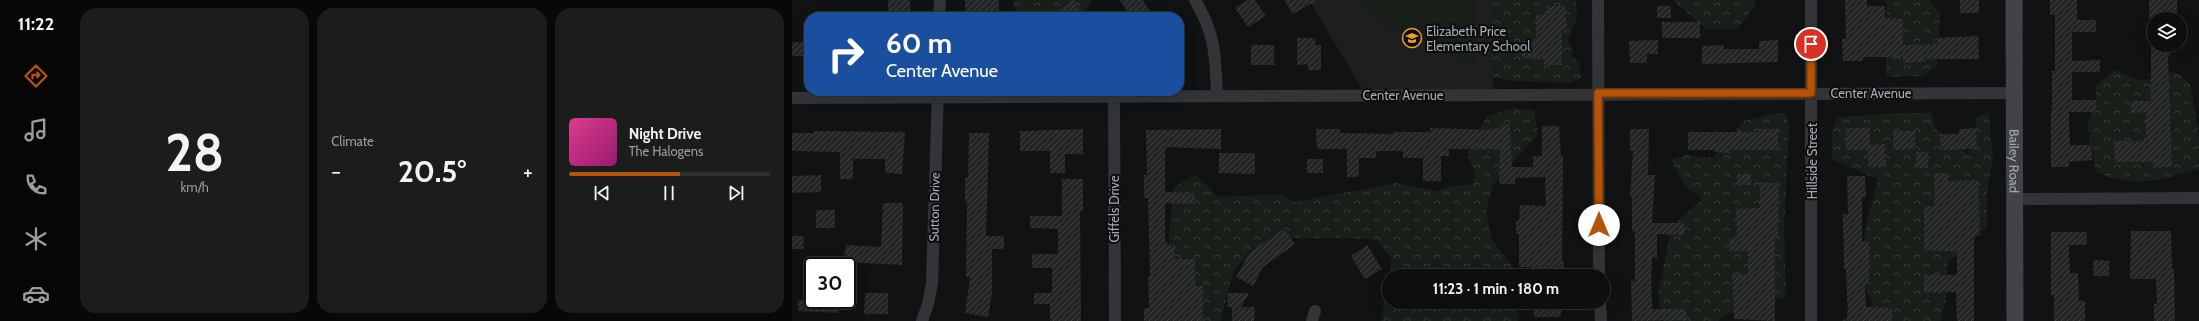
<!DOCTYPE html>
<html lang="en">
<head>
<meta charset="utf-8">
<style>
	body { margin:0; font-family:Cabin,sans-serif; background:#1b1c1c; color:#f1f3f6; height:100vh; display:flex; flex-direction:column; font-size:15px; white-space:nowrap }
	* { box-sizing:border-box; margin:0 }
	p { font-size:13px; color:#9a9c9e }
	.icon { flex:none; width:22px; height:22px; fill:none; stroke:currentColor; stroke-width:2; stroke-linecap:round; stroke-linejoin:round }
	.map { position:relative; flex:1; overflow:hidden }
	.panel { display:flex; flex-direction:column; gap:8px; padding:8px; background:#070808; width:720px }
	.panel>* { flex:none }
	.banner { position:absolute; left:12px; top:12px; width:380px; height:84px; border-radius:16px; box-shadow:0 4px 16px #0002,0 0 0 1px #2d2e2e; background:#1a4fa0; color:#fff; overflow:hidden }
	.fabs { position:absolute; left:1355px; top:12px; display:grid; gap:8px }
	.fabs a { display:grid; place-items:center; width:40px; height:40px; border-radius:50%; background:#0d0e0e; box-shadow:0 4px 16px #0002,0 0 0 1px #2d2e2e; font-size:20px }
	.speed { position:absolute; left:12px; top:257px; display:flex; gap:8px; font-size:20px; font-weight:700; text-align:center }
	.speed>* { display:grid; place-content:center; width:52px; height:52px; border-radius:50%; background:#0d0e0e; box-shadow:0 4px 16px #0002,0 0 0 1px #2d2e2e; line-height:1 }
	.speed .limit { border:2px solid #111; border-radius:6px; background:#fff; color:#111 }
	.pin { position:absolute; display:grid; place-items:center; width:34px; height:34px; color:#fff; margin:-17px; border:2px solid #fff; border-radius:50%; box-shadow:0 1px 4px #0007 }
	.me { position:absolute; width:44px; margin:-22px; rotate:0deg; stroke-linejoin:round; filter:drop-shadow(0 0 3px #0008) }
	.turn { display:flex; align-items:center; gap:14px; height:84px; padding:0 16px; font-size:18px }
	.turn .icon { width:52px; height:52px; stroke-width:2.5 }
	.turn b { display:block; font-size:28px; line-height:34px }
	.big { font-size:30px; font-weight:700; line-height:1.1 }
	.panel .widget { flex:1; display:flex; flex-direction:column; justify-content:center; gap:6px; min-width:0; padding:0 14px; border-radius:16px; background:#1b1c1c }
	.panel .dial { align-items:center; gap:0 }
	.dial b { font-size:52px; line-height:1 }
	.song { display:flex; align-items:center; gap:12px }
	.cover { width:48px; height:48px; border-radius:6px; background:linear-gradient(135deg,hsl(330 70% 55%),hsl(320 70% 35%)) }
	.played { height:4px; border-radius:2px; background:linear-gradient(90deg,#b45309 55%,#2d2e2e 55%) }
	.keys { display:flex; justify-content:space-around; direction:ltr }
	.heat { display:flex; justify-content:space-between; align-items:center; font-size:22px; direction:ltr }
	.panel .tiles { flex:1; display:grid; gap:8px; grid-template-columns:repeat(3,1fr) }
	.trip { position:absolute; left:590px; top:269px; width:228px; height:40px; border-radius:20px; background:#0d0e0e; box-shadow:0 4px 16px #0002,0 0 0 1px #2d2e2e; font-weight:700; line-height:40px; text-align:center }
	main { display:flex; flex:1; min-height:0 }
	.menu { display:flex; flex-direction:column; width:72px; justify-content:space-around; align-items:center; background:#050606; color:#9a9c9e }
	.menu .icon { width:28px; height:28px }
	.menu .on { color:#b45309 }
	.menu b { font-size:18px; color:#f1f3f6 }
	.map>svg:first-child { display:block }
	.built { fill:#1e1e20 }
	.grass { fill:#181e18 }
	.forest { fill:url(#forest-crowns) }
	.building { fill:url(#building-hatch) }
	.lines { fill:none; stroke-linecap:round; stroke-linejoin:round }
	.street { stroke:#333438; stroke-width:12 }
	.secondary { stroke:#414348; stroke-width:17 }
	.route-casing { stroke:#753606; stroke-width:10 }
	.route { stroke:#b45309; stroke-width:7 }
	.labels { text-anchor:middle; stroke-width:4; stroke-linejoin:round; paint-order:stroke }
	.poi-label { font-size:13px; fill:#a3a9b3; stroke:#0d0d0e; text-anchor:start }
	.street-label { font-size:13px; fill:#a3a9b3; stroke:#0d0d0e }
</style>
</head>
<body>
<main>
<nav class="menu">
<b>11:22</b>
<svg class="icon on" aria-label="directions" viewBox="0 0 24 24"><path d="M12 3l9 9-9 9-9-9zM9 14v-3h6M13 9l2 2-2 2"/></svg>
<svg class="icon" aria-label="music" viewBox="0 0 24 24"><path d="M9 18V5l10-2v13"/><circle cx="6" cy="18" r="3"/><circle cx="16" cy="16" r="3"/></svg>
<svg class="icon" aria-label="phone" viewBox="0 0 24 24"><path d="M5 4h4l2 5-3 2q2 4 5 5l2-3 5 2v4C11 20 4 13 5 4z"/></svg>
<svg class="icon" aria-label="climate" viewBox="0 0 24 24"><path d="M12 3v18M4 7l16 10M4 17L20 7"/></svg>
<svg class="icon" aria-label="car" viewBox="0 0 24 24"><path d="M5 17H2v-5l4-1 3-4h7l3 4 3 1v5h-3M9 17h6M6 11h13"/><circle cx="7" cy="17" r="2"/><circle cx="17" cy="17" r="2"/></svg>
</nav>
<section class="panel">
<div class="tiles">
<div class="widget dial"><b>28</b><p>km/h</p></div>
<div class="widget"><p>Climate</p>
<div class="heat"><a>−</a><b class="big">20.5°</b><a>+</a></div>
</div>
<div class="widget">
<div class="song"><i class="cover"></i><div><b>Night Drive</b><p>The Halogens</p></div></div>
<div class="played"></div>
<div class="keys"><svg class="icon" aria-label="previous" viewBox="0 0 24 24"><path d="M18 5L8 12l10 7zM5 5v14"/></svg><svg class="icon" aria-label="pause" viewBox="0 0 24 24"><path d="M8 5v14M16 5v14"/></svg><svg class="icon" aria-label="next" viewBox="0 0 24 24"><path d="M6 5l10 7-10 7zM19 5v14"/></svg></div>
</div>
</div>
</section>
<div class="map">
<svg width="1407" height="321" viewBox="0 0 1407 321">
	<defs>
		<pattern id="forest-crowns" width="20" height="18" patternUnits="userSpaceOnUse"><rect width="20" height="18" fill="#181e18"/><path d="M2 6a3 3 0 1 1 6 0M12 15a3 3 0 1 1 6 0" fill="none" stroke="#363c37"/></pattern>
		<pattern id="building-hatch" width="6" height="6" patternUnits="userSpaceOnUse"><rect width="6" height="6" fill="#242527"/><path d="M-1 1l2-2M0 6l6-6M5 7l2-2" fill="none" stroke="#414244"/></pattern>
	</defs>
	<rect width="100%" height="100%" fill="#111213"/>
	<!-- built -->
	<path class="built" d="M517,0H701V95H574Z"/>
	<!-- grass -->
	<path class="grass" d="M565,0H683V65L632,45L591,23Z"/>
	<!-- forest -->
	<path class="forest" d="M221,0H300L290,17H225Z
		M701,0H784L785,16L776,40L781,49L780,56L787,63L789,78L778,83L720,81L701,77Z
		M881,0H964L961,9L945,29L915,30Z
		M1091,0H1137L1148,13L1145,66L1131,76L1094,77L1095,4Z
		M1323,70L1349,81L1379,72L1389,75L1398,85L1407,134V169C1368,180 1342,189 1304,172L1295,127L1304,100V85Z
		M721,108L742,110L746,134L701,185L694,213L700,240L721,267L723,276H597V302H727L726,321H589L600,259L585,240L559,238H496L457,251L440,275L429,321H393L377,295V237L381,188L403,174L427,197L489,194L503,202L604,183L644,191L660,186L681,184L682,172L675,152L695,116Z
		M985,113H994L997,126L992,231L994,298L959,302L928,318L927,321H872L866,296L879,228L908,201L909,197L893,187L879,160L893,155L921,158L952,121Z
		M1104,113H1140L1143,128L1176,155L1184,128L1183,118L1197,113L1201,160L1195,191V227L1156,262L1155,295L1149,321H1049L1081,305L1067,274L1075,221L1086,179L1040,160V131L1046,117Z"/>
	<!-- building -->
	<path class="building" d="M96,0H118V16H96Z
		M173,0H207V11H173Z
		M281,0H282L294,17H273L268,9Z
		M328,0H351L361,17H338Z
		M456,0H463L474,16L456,27L443,8Z
		M492,0H525L501,14Z
		M1053,0H1075V6H1093V18L1111,19V45L1146,44L1145,38L1186,36L1187,59H1133V62L1111,63V57H1071V61H1051L1050,39H1054Z
		M1168,0H1187V13H1168Z
		M1258,0H1285V20H1304V32H1280V61L1308,60V72H1280V100H1304V112H1277L1278,145H1299L1300,160L1277,162V167H1259V111H1260V71H1263V15H1258Z
		M1357,0H1385V18H1357Z
		M755,6H773L775,28L770,29V65H752V59L730,58V41L744,42V15H755Z
		M865,6H879V18H865Z
		M870,22H908V38H870Z
		M505,38H523V45H529V70H516V64L505,65Z
		M866,40V54H855V63H838L837,41Z
		M986,40V62L910,64V46L932,45V49H967V41Z
		M0,42H17V56H0Z
		M459,45H482V65H459Z
		M1359,45H1378V56H1376L1380,167H1361V162H1323L1322,141H1354V112L1339,113V101H1359Z
		M718,124L720,167H741V156H750V126H767L769,156H771L770,261H772V276H740V267H727V234H724V221H727L728,205L754,206L753,177L723,178V184H707L708,149H657V156H649V181H631V158H611V151H587L584,153V158H567V177H555V149H525L524,129H548V133L601,134V132H638V128L708,130L709,125Z
		M1054,128H1078V145L1093,144L1094,167H1076V150H1054Z
		M1184,128L1185,149L1149,150L1148,134H1167V129Z
		M291,129V154H273V173H258V151H228V131Z
		M429,129V149L374,147L373,154V192L403,193V204L373,203V241H375V245H383V259H403V286H411V321H352V308H357L356,276H358L356,198H352V175H355L354,130Z
		M838,129H857L856,175H863L860,223H892V235L865,234V258H860V269H859L860,309H894L895,320L840,321L839,281H843V231H840V197H838L841,151H838Z
		M968,129H986V150H938V153L923,152V150H896V132H968Z
		M22,131L113,132L110,174L93,173V159H61V179H48V152L0,151V133H22Z
		M1101,131H1123V149L1101,150Z
		M177,133H197L194,236H212V249H200V294L196,317L173,313L178,277H174L175,202L173,201V178H176Z
		M1124,152H1136V168H1124Z
		M427,153H463V174L427,173Z
		M515,159H531V173H515Z
		M1142,173H1156V181L1186,180L1188,235H1182V321H1165L1164,292H1132V275H1165V251H1132V206H1143Z
		M945,174H959V185H945Z
		M29,175V192L0,193V176Z
		M1055,176H1073L1074,197H1070V241H1077V284H1073L1074,307L1100,308V321H1055L1056,302H1055L1054,269H1052L1051,214H1056Z
		M270,179H291V211H288L289,321H258V304H242V293H260V268H240V254H266V229L238,228V216H270Z
		M968,182L987,183L986,236H983V321L942,319L940,275L956,274V251H937V239H945L944,209L968,208Z
		M91,203H111L110,265L55,262V259H52L54,245L89,247Z
		M24,210H43V228H24Z
		M492,229L503,244L471,267L461,286L444,277L457,253Z
		M1339,231H1379L1380,269H1382L1383,321H1362V304H1365L1364,279H1338Z
		M1259,232H1295V245H1277L1278,273H1286L1287,301H1293V321H1262V295H1259Z
		M0,236H12L11,249H0Z
		M575,245L590,269L573,279L559,256Z
		M1302,260L1317,261V276H1301Z
		M73,293H96V314H72Z
		M436,293H457L449,307H463L462,321H440V307H435Z
		M6,300H47V313L6,311Z
		M753,302H769V317H742V306H753Z"/>
	<g class="lines">
		<!-- street -->
		<path class="street" d="M403,0C424,36 423,55 425,95
			M806,0L807,276
			M147,17L148,0
			M322,97L323,321
			M0,98L1222,93
			M1224,199L1407,198
			M808,302L809,321
			M130,321L136,304L140,283L146,91
			M520,321L523,311
			M1019,321V0"/>
		<!-- secondary -->
		<path class="secondary" id="s1" d="M1222,0L1223,321"/>
	</g>
	<g class="lines">
		<!-- route casing -->
		<g class="route-casing">
			<path id="route" d="M807,225L806,93H1019V44"/>
		</g>
		<!-- route -->
		<use href="#route" class="route"/>
	</g>
	<!-- icons -->
	<defs>
		<g id="school-ring" transform="scale(1)"><circle r="9.5" fill="#0d0d0e" stroke="#ed9e2f" stroke-width="1.5"/><path d="M0-5L7-2L0 1L-7-2ZM-4 1L0 2.5L4 1V4Q0 6-4 4Z" fill="#ed9e2f"/></g>
	</defs>
	<g fill-rule="evenodd">
		<use href="#school-ring" x="620" y="38"/>
	</g>
	<g class="labels">
		<!-- poi labels -->
		<g class="poi-label">
			<text x="634" y="36">Elizabeth Price<tspan x="634" dy="15">Elementary School</tspan></text>
		</g>
		<!-- street labels -->
		<g class="street-label">
			<text x="1079" y="98">Center Avenue</text>
			<text x="611" y="100">Center Avenue</text>
			<text transform="translate(1020 161) rotate(-90)" y="5">Hillside Street</text>
			<text dy="5" stroke="none"><textPath href="#s1" startOffset="161">Bailey Road</textPath></text>
			<text transform="translate(142 207) rotate(-89)" y="5">Sutton Drive</text>
			<text transform="translate(322 209) rotate(-90)" y="5">Giffels Drive</text>
		</g>
	</g>
</svg>
<div class="fabs">
<a><svg class="icon" aria-label="layers" viewBox="0 0 24 24"><path d="M12 4l9 5-9 5-9-5zM3 14l9 5 9-5"/></svg></a>
</div>
<div class="speed"><div class="limit">30</div></div>
<div class="pin" style="left:1019px;top:44px;background:#d93025"><svg class="icon" aria-label="arrive" viewBox="0 0 24 24"><path d="M6 21V4h12l-3 4 3 4H6"/></svg></div>
<svg class="me" style="left:807px;top:225px" viewBox="-20 -20 40 40"><circle r="19" fill="#fff"/><path d="M0-13L10 11 0 6-10 11z" fill="#b45309"/></svg>
<div class="trip">11:23 · 1 min · 180 m</div>
<div class="banner">
<div class="turn"><svg class="icon" aria-label="right" viewBox="0 0 24 24"><path d="M7 20v-9h11M14 6l5 5-5 5"/></svg><div><b>60 m</b>Center Avenue</div></div>
</div>
</div>
</main>
</body>
</html>
